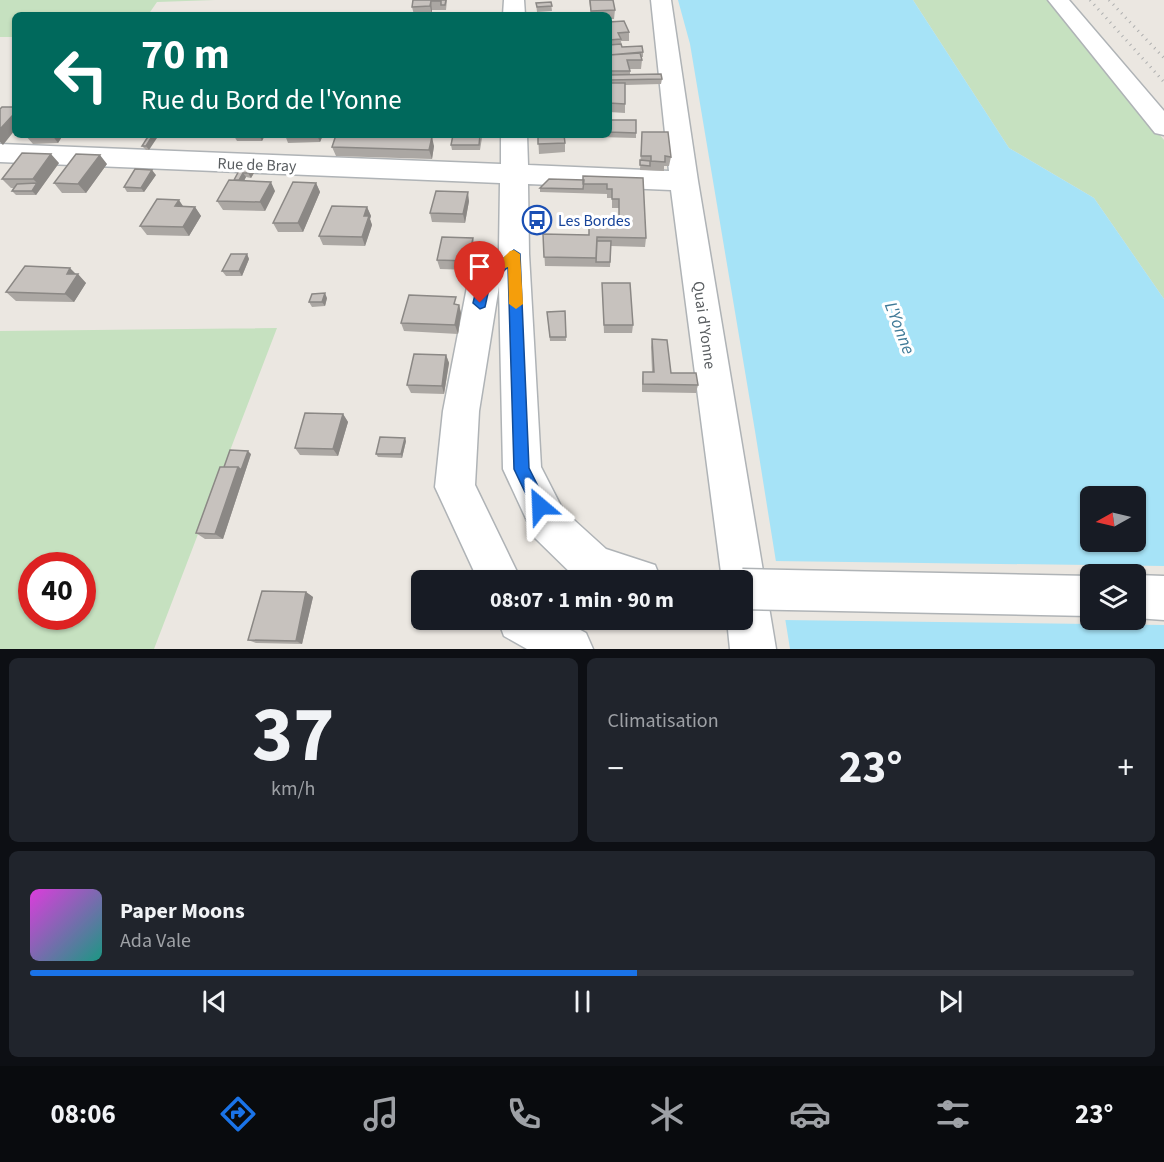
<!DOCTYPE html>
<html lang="fr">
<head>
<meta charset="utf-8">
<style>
	body { margin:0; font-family:"Source Sans 3",sans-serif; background:#20242c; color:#f1f3f6; height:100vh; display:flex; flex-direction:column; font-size:22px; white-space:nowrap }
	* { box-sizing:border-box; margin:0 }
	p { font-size:20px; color:#9ea1a6 }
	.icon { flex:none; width:33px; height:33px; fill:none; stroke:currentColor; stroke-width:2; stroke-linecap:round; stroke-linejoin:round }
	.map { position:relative; height:649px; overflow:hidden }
	.side { display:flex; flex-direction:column; gap:9px; padding:9px; background:#0d0f14; flex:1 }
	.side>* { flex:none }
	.banner { position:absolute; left:12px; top:12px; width:600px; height:126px; border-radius:9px; box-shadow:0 2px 4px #0004; background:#00695c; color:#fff; overflow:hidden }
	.needle { width:39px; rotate:262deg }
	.tools { position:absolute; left:1080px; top:486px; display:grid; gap:12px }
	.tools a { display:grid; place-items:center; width:66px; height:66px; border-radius:9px; background:#171b24; box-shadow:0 2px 4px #0004; font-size:30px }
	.speed { position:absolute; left:18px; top:552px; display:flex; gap:12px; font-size:30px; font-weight:700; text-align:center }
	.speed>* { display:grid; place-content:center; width:78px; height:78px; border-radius:50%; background:#171b24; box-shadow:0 2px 4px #0004; line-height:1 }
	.speed .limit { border:9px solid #d22; background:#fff; color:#111 }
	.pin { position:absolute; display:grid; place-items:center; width:51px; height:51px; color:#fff; margin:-62px -26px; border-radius:50% 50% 50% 0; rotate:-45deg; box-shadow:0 0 6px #0007 }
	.pin .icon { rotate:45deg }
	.me { position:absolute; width:66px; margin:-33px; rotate:334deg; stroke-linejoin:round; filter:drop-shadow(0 0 4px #0008) }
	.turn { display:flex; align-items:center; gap:21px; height:126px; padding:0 30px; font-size:27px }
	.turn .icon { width:78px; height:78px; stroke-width:2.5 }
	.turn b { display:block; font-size:42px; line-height:51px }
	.big { font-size:45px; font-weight:700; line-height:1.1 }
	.side .widget { flex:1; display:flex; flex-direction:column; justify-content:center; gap:9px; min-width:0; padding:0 21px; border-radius:9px; background:#20242c }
	.side .dial { align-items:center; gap:0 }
	.dial b { font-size:78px; line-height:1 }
	.song { display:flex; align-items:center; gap:18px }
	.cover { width:72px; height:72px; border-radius:9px; background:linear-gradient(135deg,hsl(300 70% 55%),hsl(170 70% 35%)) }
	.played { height:6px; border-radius:3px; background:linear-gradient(90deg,#1a73e8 55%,#363941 55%) }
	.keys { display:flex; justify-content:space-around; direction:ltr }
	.heat { display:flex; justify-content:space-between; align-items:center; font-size:33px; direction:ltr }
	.side .tiles { flex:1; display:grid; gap:9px; grid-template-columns:1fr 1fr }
	.widget:last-child { grid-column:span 2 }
	.trip { position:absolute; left:411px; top:570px; width:342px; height:60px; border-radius:9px; background:#171b24; box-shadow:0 2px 4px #0004; font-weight:700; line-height:60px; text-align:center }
	.tabs { display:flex; height:96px; justify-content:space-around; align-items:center; background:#090b0e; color:#9ea1a6 }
	.tabs .icon { width:42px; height:42px }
	.tabs .active { color:#1a73e8 }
	.tabs b { font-size:27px; color:#f1f3f6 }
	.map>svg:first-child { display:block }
	.green { fill:#c6e1c0; fill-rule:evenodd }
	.water { fill:#a6e3f7; fill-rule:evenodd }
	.pier { fill:#ebe7e1; fill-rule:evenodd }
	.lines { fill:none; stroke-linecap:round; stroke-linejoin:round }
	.minor-casing { stroke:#afb3b6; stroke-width:3 }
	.minor { fill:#fff; fill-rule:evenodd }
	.rail { stroke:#aeafaf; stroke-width:3; stroke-dasharray:1 5; stroke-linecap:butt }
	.minor-bridge-casing { stroke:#afb3b6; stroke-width:43; stroke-linecap:butt }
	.minor-bridge { stroke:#fff; stroke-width:40 }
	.wall { fill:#aba7a3 }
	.shaded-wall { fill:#8b8885 }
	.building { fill:#c7c2be; stroke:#8b8885; stroke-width:1.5 }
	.route { fill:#1a73e8; stroke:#114b97; stroke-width:1.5 }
	.slow { fill:#f59e0b }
	.labels { text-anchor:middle; stroke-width:6; stroke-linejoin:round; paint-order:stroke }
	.street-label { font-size:16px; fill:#5a5e61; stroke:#fff }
	.transit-label { font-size:16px; fill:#164399; stroke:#fff; text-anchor:start }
	.water-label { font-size:18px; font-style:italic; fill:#3f7a97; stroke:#fff }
</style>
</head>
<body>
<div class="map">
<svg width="1164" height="649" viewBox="0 0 1164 649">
	<rect width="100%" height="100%" fill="#ebe7e1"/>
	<!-- green -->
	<path class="green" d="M0,0H215L157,2L148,15H15V37H0Z
		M913,0H1049L1164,140V299L1094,198L1009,148Z
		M277,328L154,649H0V331ZM32,566H82V616H32Z"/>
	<!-- water -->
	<path class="water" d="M678,0H913L1009,148L1094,198L1164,299V649H790L755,431L690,44ZM1090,496H1136V542H1090ZM1090,574H1136V620H1090Z"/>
	<!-- pier -->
	<path class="pier" d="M773,561L1164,566V625L782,620ZM1090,574H1136V620H1090Z"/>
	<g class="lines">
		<!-- minor casing -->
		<g class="minor-casing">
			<path id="minor" d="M504,0H524L525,15H503Z
				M651,0H671L698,181L776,649H730L727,620H742V580H722L671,190L528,184L529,254L541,467L563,510L606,549L655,565L661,580H578L535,538L503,469L499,286L479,411L475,485L521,580H478L435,487L443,411L468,282L473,273L499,250L500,183L0,162V144L501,164V135H527L528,165L669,171Z
				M1048,0H1069L1164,111V135L1155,133Z
				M1136,575L1164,576V620L1136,618Z
				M498,620H562L586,633L593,649H527L504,636Z"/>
		</g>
		<!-- minor -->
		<use href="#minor" class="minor"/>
		<!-- rail -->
		<path class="rail" d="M1090,0L1164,82
			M1109,0L1164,58"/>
		<!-- minor-bridge casing -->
		<g class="minor-bridge-casing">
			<path id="minor-bridge" d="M742,589L1090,596"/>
		</g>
		<!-- minor-bridge -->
		<use href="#minor-bridge" class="minor-bridge"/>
	</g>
	<!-- wall -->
	<path class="wall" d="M413,0H447L446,10H432V15H414L412,7Z
		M589,0H613L615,10L614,19H609V15H591Z
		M551,2L552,11L537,12L536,3Z
		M609,22L629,32V41H621L622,47L643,52V57H641L642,60L641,69H630V75L662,79L661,84L625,85V113L609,112Z
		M609,120L636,133V138L597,137V135H609Z
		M642,132L671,157L669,166H664V171L640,170Z
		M25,135H63L58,143L33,144Z
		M149,135V150H146L142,146Z
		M265,135L262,141H237L234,136Z
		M285,135H323L320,142L288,143Z
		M415,135L416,136L434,146L432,159L336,156L332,147Z
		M538,135L565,143V152L539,154Z
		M482,138L480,150H452L451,145Z
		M59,163L36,195H16L12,191L13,188H11L2,179Z
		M107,164L86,193H62L54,183Z
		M241,167L254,173L251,178L246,177L244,180L275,191L265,211L223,210L217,201L234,180Z
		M156,175L144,192H127L124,187Z
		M643,178L646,238L645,247L611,246L610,267L545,266L543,234L589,235L619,220V208H612V198H607V194L540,192V188L583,180Z
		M316,183L320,192L303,232H278L273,223Z
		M469,201L465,223L432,222L430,213Z
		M183,206L195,207L201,216L189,236L147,235L140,226Z
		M367,207L371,216L370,219L372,225L365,246L323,245L319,236Z
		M539,211V224H534L533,212Z
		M474,247L470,270L440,269L437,260Z
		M247,254L249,259L242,276H226L222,271Z
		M76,274L86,283L74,302L16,301L6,292Z
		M602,283L633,325L632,333H604Z
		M327,298L325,306L312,307L309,302Z
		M457,304L459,305L461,313L458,334L404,331L401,323Z
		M565,311L566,341H550L547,312Z
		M652,339L671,373L698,385L696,393L642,392V380L643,372H652L651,347Z
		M446,355L449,363L444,394L411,393L407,385Z
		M343,414L348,422L338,456L300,455L295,448Z
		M406,441L402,458L378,457L376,454Z
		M251,454L223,539H205L196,533L224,467Z
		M306,592L313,597L302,644L256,643L248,640Z"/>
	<!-- shaded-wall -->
	<path class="shaded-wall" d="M431,1L432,10V15L430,6Z
		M12,116L15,119V130L3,145L0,142V129Z
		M52,135H63L58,143Z
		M153,135H159L149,150L146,146Z
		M260,135H265L262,141L260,137Z
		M317,135H323L320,142Z
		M432,137L434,146L432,159L429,150Z
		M51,154L59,163L36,195L32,191L37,183L33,179Z
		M100,155L107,164L86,193L78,184Z
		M251,168L254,173L251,178L248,173Z
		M152,170L156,175L144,192L141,188Z
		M243,173L246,177L240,189L237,184Z
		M271,182L275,191L265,211L260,202Z
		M316,183L320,192L303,232L298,223Z
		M468,192L469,201L465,223L463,214Z
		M179,200L185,209L175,206Z
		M195,207L201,216L189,236L183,227Z
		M367,207L371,216L370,219L372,225L365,246L362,237L364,216Z
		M473,238L474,247L470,270L468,261Z
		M247,254L249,259L242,276L239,271Z
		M70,268L77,275L78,274L86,283L74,302L65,294L67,274Z
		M325,293L327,298L325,306L322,302Z
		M459,305L461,313L458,334L455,325Z
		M446,355L449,363L444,394L442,386Z
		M343,414L348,422L338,456L333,449Z
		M405,438L406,441L402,458L401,454Z
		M248,451L251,454L223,539L215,534L238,467Z
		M306,592L313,597L302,644L296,641Z"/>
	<!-- building -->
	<path class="building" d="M413,0H440V1H431L430,6L412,7Z
		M441,0H446L445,5H441Z
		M590,0H613L615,10L591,11Z
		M551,2L552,6L537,7L536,3Z
		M624,21L629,32L618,33L621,39L609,40V22Z
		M621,44L622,47L642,46L643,52L609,55V45Z
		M640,53L642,60H627L630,71H609V55Z
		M661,74L662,79L609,80V75Z
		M609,83H625V104L609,103Z
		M2,107H15V116H12L0,129V109Z
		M609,120H636V133L609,132Z
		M642,132H668L671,157L665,156V162L651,161V156H641Z
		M149,135H153L146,146H142Z
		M235,135H260V137L234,136Z
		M336,135H413V136L432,137L429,150L332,147Z
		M453,135H480L479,145H451Z
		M538,135H564L565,143L538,144Z
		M22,153L51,154L33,179H2Z
		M76,154L100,155L78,184L54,183Z
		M640,160L650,161V166L640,165Z
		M241,167L251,168L248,173H243L239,180H234Z
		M135,169L152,170L141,188L124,187Z
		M583,176L643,178L646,238L597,237L596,258L544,257L543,234L589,235V219L619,220V199H612V189H607V184H583Z
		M549,179L584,180L583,189L540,188Z
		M229,180L271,182L260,202L217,201Z
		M293,182L316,183L298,223H273Z
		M37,183L32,191H12L17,184Z
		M436,191L468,192L463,214L430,213Z
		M157,199L179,200L175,206L195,207L183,227L140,226Z
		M332,206L367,207L364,216H369L362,237L319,236Z
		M539,211V219H534L533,212Z
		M442,237L473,238L468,261L437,260Z
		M597,241H611L610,262H596Z
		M231,254H247L239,271H222Z
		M25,266L70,268L67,274H78L65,294L6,292Z
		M602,283H630L633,325H604Z
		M325,293L322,302H309L312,294Z
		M409,295L456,297L454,304L459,305L455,325L401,323Z
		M565,311L566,337H550L547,312Z
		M652,339L667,340L671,373H696L698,385L643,384V372H654Z
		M414,354L446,355L442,386L407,385Z
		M305,413L343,414L333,449L295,448Z
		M380,437L405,438L401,454H376Z
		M230,450L248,451L241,470L238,467H224Z
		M220,467H238L215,534L196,533Z
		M262,591L306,592L296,641L248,640Z"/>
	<!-- route -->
	<path class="route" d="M514,250L520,254L529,468L548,506L546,511L540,514L534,511L514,469L508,267L490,284L485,307L480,309L473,303L479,278Z"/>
	<!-- slow -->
	<path class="slow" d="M514,250L520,254L523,304L516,309L509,304L508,267L503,269L497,264L510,251Z"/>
	<!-- icons -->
	<defs>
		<g id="bus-ring" transform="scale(1.5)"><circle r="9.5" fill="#fff" stroke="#1a4fb4" stroke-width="1.5"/><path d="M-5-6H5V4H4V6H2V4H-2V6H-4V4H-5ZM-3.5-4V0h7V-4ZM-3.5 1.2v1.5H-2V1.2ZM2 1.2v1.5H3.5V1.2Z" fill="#1a4fb4"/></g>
	</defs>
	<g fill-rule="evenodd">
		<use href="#bus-ring" x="537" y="220"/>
	</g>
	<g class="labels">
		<!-- street labels -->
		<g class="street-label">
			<text transform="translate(257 164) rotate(2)" y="6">Rue de Bray</text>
			<text transform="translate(705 325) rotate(82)" y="6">Quai d'Yonne</text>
		</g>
		<!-- transit labels -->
		<g class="transit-label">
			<text x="558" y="226">Les Bordes</text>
		</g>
		<!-- water labels -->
		<g class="water-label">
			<text transform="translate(900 328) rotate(69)" y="6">L'Yonne</text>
		</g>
	</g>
</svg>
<div class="tools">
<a><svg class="needle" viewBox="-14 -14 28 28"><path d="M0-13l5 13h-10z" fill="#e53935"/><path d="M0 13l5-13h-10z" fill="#9ea1a6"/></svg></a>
<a><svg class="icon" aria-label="layers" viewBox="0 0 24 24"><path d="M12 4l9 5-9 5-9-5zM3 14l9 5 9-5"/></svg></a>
</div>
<div class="speed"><div class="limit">40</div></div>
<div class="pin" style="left:480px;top:303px;background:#d93025"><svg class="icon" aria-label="arrive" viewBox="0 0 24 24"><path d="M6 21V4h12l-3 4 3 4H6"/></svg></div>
<svg class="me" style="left:540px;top:506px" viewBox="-20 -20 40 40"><path d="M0-17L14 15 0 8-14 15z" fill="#1a73e8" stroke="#fff" stroke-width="4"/></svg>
<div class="trip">08:07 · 1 min · 90 m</div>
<div class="banner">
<div class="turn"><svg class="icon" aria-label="left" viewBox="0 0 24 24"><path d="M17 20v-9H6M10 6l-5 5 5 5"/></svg><div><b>70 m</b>Rue du Bord de l'Yonne</div></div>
</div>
</div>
<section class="side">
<div class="tiles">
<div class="widget dial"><b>37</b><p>km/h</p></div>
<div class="widget"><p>Climatisation</p>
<div class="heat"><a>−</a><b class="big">23°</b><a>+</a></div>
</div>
<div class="widget">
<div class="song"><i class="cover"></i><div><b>Paper Moons</b><p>Ada Vale</p></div></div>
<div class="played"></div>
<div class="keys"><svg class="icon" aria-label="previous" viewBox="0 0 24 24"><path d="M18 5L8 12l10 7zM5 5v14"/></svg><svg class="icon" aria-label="pause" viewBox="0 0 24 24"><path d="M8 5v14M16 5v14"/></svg><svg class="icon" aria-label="next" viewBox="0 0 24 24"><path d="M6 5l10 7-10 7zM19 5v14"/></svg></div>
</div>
</div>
</section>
<nav class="tabs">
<b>08:06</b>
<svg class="icon active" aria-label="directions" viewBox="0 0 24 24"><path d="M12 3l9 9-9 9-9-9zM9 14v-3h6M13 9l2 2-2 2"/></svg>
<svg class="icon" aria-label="music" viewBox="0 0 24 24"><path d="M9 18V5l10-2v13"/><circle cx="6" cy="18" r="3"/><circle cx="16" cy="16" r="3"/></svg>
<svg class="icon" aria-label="phone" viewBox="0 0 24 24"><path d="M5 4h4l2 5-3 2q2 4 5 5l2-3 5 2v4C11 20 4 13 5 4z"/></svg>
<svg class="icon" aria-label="climate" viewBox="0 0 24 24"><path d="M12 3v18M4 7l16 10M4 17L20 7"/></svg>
<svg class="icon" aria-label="car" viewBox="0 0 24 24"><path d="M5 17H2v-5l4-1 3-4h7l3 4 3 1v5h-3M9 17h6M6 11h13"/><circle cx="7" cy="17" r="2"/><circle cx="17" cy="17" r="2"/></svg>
<svg class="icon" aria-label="filters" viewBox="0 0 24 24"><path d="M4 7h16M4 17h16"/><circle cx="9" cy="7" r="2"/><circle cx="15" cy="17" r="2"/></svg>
<b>23°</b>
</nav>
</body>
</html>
